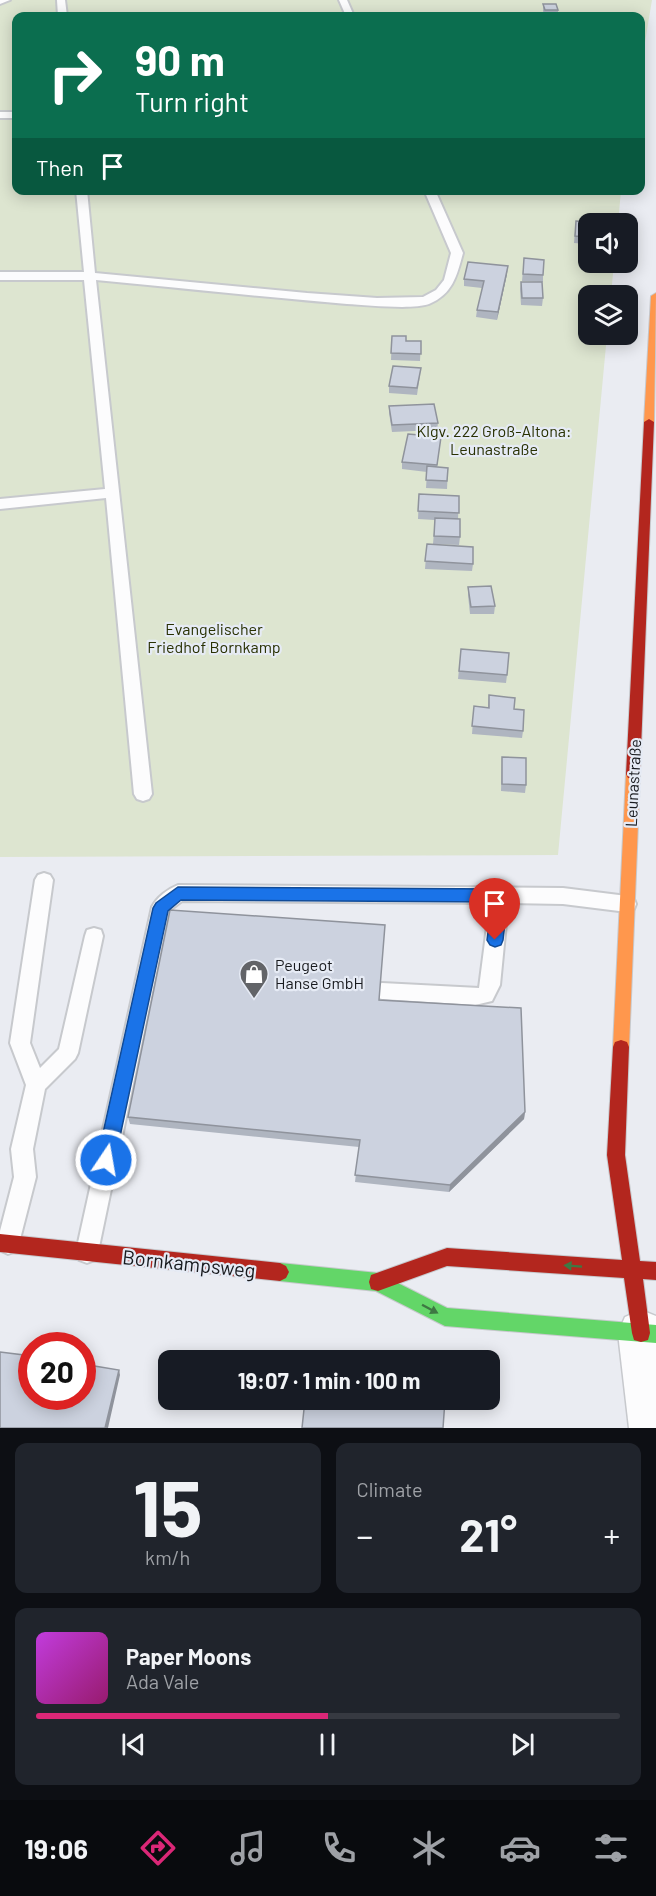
<!DOCTYPE html>
<html lang="en">
<head>
<meta charset="utf-8">
<style>
	body { margin:0; font-family:Barlow,sans-serif; background:#20242c; color:#f1f3f6; height:100vh; display:flex; flex-direction:column; font-size:22px; white-space:nowrap }
	* { box-sizing:border-box; margin:0 }
	p { font-size:20px; color:#9ea1a6 }
	.icon { flex:none; width:33px; height:33px; fill:none; stroke:currentColor; stroke-width:2; stroke-linecap:round; stroke-linejoin:round }
	.map { position:relative; height:1428px; overflow:hidden }
	.drawer { display:flex; flex-direction:column; gap:15px; padding:15px; background:#0d0f14; flex:1 }
	.drawer>* { flex:none }
	.guide { position:absolute; left:12px; top:12px; width:633px; height:183px; border-radius:12px; box-shadow:0 3px 15px #0003; background:#0b6e4f; color:#fff; overflow:hidden }
	.buttons { position:absolute; left:578px; top:213px; display:grid; gap:12px }
	.buttons a { display:grid; place-items:center; width:60px; height:60px; border-radius:12px; background:#171b24; box-shadow:0 3px 15px #0003; font-size:30px }
	.speed { position:absolute; left:18px; top:1332px; display:flex; gap:12px; font-size:30px; font-weight:700; text-align:center }
	.speed>* { display:grid; place-content:center; width:78px; height:78px; border-radius:50%; background:#171b24; box-shadow:0 3px 15px #0003; line-height:1 }
	.speed .limit { border:9px solid #d22; background:#fff; color:#111 }
	.pin { position:absolute; display:grid; place-items:center; width:51px; height:51px; color:#fff; margin:-62px -26px; border-radius:50% 50% 50% 0; rotate:-45deg; box-shadow:0 0 6px #0007 }
	.pin .icon { rotate:45deg }
	.me { position:absolute; width:66px; margin:-33px; rotate:12deg; stroke-linejoin:round; filter:drop-shadow(0 0 4px #0008) }
	.turn { display:flex; align-items:center; gap:21px; height:126px; padding:0 24px; font-size:27px }
	.turn .icon { width:78px; height:78px; stroke-width:2.5 }
	.turn b { display:block; font-size:42px; line-height:51px }
	.then { display:flex; align-items:center; height:57px; padding:0 24px; background:#0003; gap:12px; font-size:22px }
	.big { font-size:45px; font-weight:700; line-height:1.1 }
	.drawer .tile { flex:1; display:flex; flex-direction:column; justify-content:center; gap:9px; min-width:0; padding:0 21px; border-radius:12px; background:#20242c }
	.drawer .dial { align-items:center; gap:0 }
	.dial b { font-size:78px; line-height:1 }
	.song { display:flex; align-items:center; gap:18px }
	.cover { width:72px; height:72px; border-radius:9px; background:linear-gradient(135deg,hsl(290 70% 55%),hsl(320 70% 35%)) }
	.played { height:6px; border-radius:3px; background:linear-gradient(90deg,#db2777 50%,#363941 50%) }
	.keys { display:flex; justify-content:space-around; direction:ltr }
	.heat { display:flex; justify-content:space-between; align-items:center; font-size:33px; direction:ltr }
	.drawer .tiles { flex:1; display:grid; gap:15px; grid-template-columns:1fr 1fr }
	.tile:last-child { grid-column:span 2 }
	.trip { position:absolute; left:158px; top:1350px; width:342px; height:60px; border-radius:12px; background:#171b24; box-shadow:0 3px 15px #0003; font-weight:700; line-height:60px; text-align:center }
	.tab-bar { display:flex; height:96px; justify-content:space-around; align-items:center; background:#090b0e; color:#9ea1a6 }
	.tab-bar .icon { width:42px; height:42px }
	.tab-bar .on { color:#db2777 }
	.tab-bar b { font-size:27px; color:#f1f3f6 }
	.map>svg:first-child { display:block }
	.green { fill:#dde5d0 }
	.lines { fill:none; stroke-linecap:round; stroke-linejoin:round }
	.lane-casing { stroke:#c7c9cd; stroke-width:4 }
	.street-casing { stroke:#c7c9cd; stroke-width:3 }
	.fast-casing { stroke:#c7c9cd; stroke-width:2 }
	.slow-casing { stroke:#c7c9cd; stroke-width:2 }
	.jam-casing { stroke:#c7c9cd; stroke-width:2 }
	.lane { fill:#fcfcfd; fill-rule:evenodd }
	.street { fill:#fcfcfd; fill-rule:evenodd }
	.fast { fill:#63d668; fill-rule:evenodd }
	.slow { fill:#ff974d; fill-rule:evenodd }
	.jam { fill:#b3261e; fill-rule:evenodd }
	.wall { fill:#afb5c0 }
	.shaded-wall { fill:#8f939c }
	.building { fill:#ccd2df; stroke:#8f939c; stroke-width:1.5 }
	.oneway { fill:#3e7843 }
	.route { fill:#1a73e8; stroke:#114b97; stroke-width:1.5 }
	.labels { text-anchor:middle; stroke-width:4.5; stroke-linejoin:round; paint-order:stroke }
	.park-label { font-size:16px; fill:#293103; stroke:#e6ebf5 }
	.street-label { font-size:16px; fill:#181a1e; stroke:#e6ebf5 }
	.poi-label { font-size:16px; fill:#181a1e; stroke:#e6ebf5; text-anchor:start }
	.near-street-label { font-size:20px; fill:#181a1e; stroke:#e6ebf5 }
</style>
</head>
<body>
<div class="map">
<svg width="656" height="1428" viewBox="0 0 656 1428">
	<rect width="100%" height="100%" fill="#eaecf2"/>
	<!-- green -->
	<path class="green" d="M0,0H652L641,66L640,16H16V190L621,191L618,223L588,224V262L614,263L611,295L588,296V334L607,335L558,855L0,857Z"/>
	<g class="lines">
		<!-- lane casing -->
		<g class="lane-casing">
			<path id="lane" d="M0,0H10L0,4Z
				M57,0H65L67,16H58Z
				M339,0H347L354,16H346Z
				M0,112H16V118H0Z
				M76,190H87L95,273L307,293L377,298L423,297L436,290L444,280L451,253L424,190H435L463,253C457,275 453,294 429,304C413,310 366,305 347,304C263,297 180,288 96,280L152,794L149,799L143,801L137,799L134,794L106,498L0,509V499L105,489L84,280H0V272H84Z
				M44,873L50,875L53,880L30,1043L40,1068L59,1049L85,936L87,930L94,928L101,930L103,936L78,1053L75,1059L45,1089L33,1149L36,1177L19,1243L16,1251L8,1254L0,1250V1231L14,1177L11,1149L26,1085L10,1043L35,880L38,875Z
				M178,885L563,888L627,896L634,899L636,904L634,909L627,912L563,904L508,903L500,985L492,1001L475,1005L382,999L375,997L372,991L375,985L382,983L479,988L490,903L182,901L169,911L98,1252L95,1260L87,1263L79,1260L76,1252L152,907C157,897 168,889 178,885Z"/>
		</g>
		<!-- street casing -->
		<g class="street-casing">
			<path id="street" d="M641,1310L656,1316V1428H629L618,1333L625,1317Z"/>
		</g>
		<!-- fast casing -->
		<g class="fast-casing">
			<path id="fast" d="M280,1263L378,1273L447,1308L656,1325V1343L445,1326L376,1291L280,1281L274,1278L271,1272L274,1266Z"/>
		</g>
		<!-- slow casing -->
		<g class="slow-casing">
			<path id="slow" d="M656,293L654,422L649,425L644,422L651,296Z
				M633,769L638,770L640,774L629,1047L627,1052L621,1054L615,1052L613,1047L626,774L628,770Z"/>
		</g>
		<!-- jam casing -->
		<g class="jam-casing">
			<path id="jam" d="M649,419L654,422L640,774L638,778H628L626,774L644,422Z
				M621,1040L627,1042L629,1047L625,1155L640,1261L656,1262V1280L643,1279L650,1333L648,1340L641,1342L634,1340L632,1333L624,1278L447,1266L378,1291L371,1289L369,1282L371,1275L447,1248L622,1260L607,1155L613,1047L615,1042Z
				M0,1234L280,1263L286,1266L289,1272L286,1278L280,1281L0,1252Z"/>
		</g>
		<!-- lane -->
		<use href="#lane" class="lane"/>
		<!-- street -->
		<use href="#street" class="street"/>
		<!-- fast -->
		<use href="#fast" class="fast"/>
		<!-- slow -->
		<use href="#slow" class="slow"/>
		<!-- jam -->
		<use href="#jam" class="jam"/>
	</g>
	<!-- wall -->
	<path class="wall" d="M543,4L558,10V16H545L543,11Z
		M576,221L588,224V244L574,243Z
		M524,258L543,275V282L522,281Z
		M507,274L497,320L476,317L477,310L482,288L464,286V279Z
		M521,282L543,298L542,306L521,305L520,289Z
		M392,336L406,341H421L420,361L391,360Z
		M420,375L417,395L389,393V386Z
		M389,406L438,423L437,430L392,432L389,413Z
		M441,437L437,467L448,468L447,489L426,488L427,472L402,469V462Z
		M419,494L459,496L458,519L460,537L459,545L433,544L435,520L418,519Z
		M427,544L473,564L472,571L425,569Z
		M468,587L495,606L494,614H470L468,595Z
		M461,649L507,675L506,683L458,679Z
		M489,695L514,709L523,731L522,738L472,734L474,706L488,707Z
		M502,757L526,785L525,793L501,791Z
		M379,1000L525,1112L524,1119L449,1192L355,1182L359,1147L130,1124L128,1117Z"/>
	<!-- shaded-wall -->
	<path class="shaded-wall" d="M508,266L507,274L497,320L498,312Z
		M525,1112L524,1119L449,1192L450,1185Z
		M119,1370L120,1375L108,1428H105Z"/>
	<!-- building -->
	<path class="building" d="M543,4H556L558,10H545Z
		M576,221L592,222V224H588V237L575,236Z
		M524,258L544,260L543,275L523,274Z
		M468,262L508,266L498,312L477,310L484,281L464,279Z
		M521,282H542L543,298H522Z
		M392,336H406V341H421V354L391,353Z
		M393,366L421,368L417,388L389,386Z
		M434,404L438,423L392,425L389,406Z
		M408,434L441,437L437,465L402,462Z
		M427,466L448,468L447,481L426,480Z
		M419,494L459,496V513L418,511Z
		M435,518L460,519V537L434,536Z
		M427,544L473,547V564L425,561Z
		M491,586L495,606L471,607L468,587Z
		M461,649L509,653L507,675L459,671Z
		M489,695L515,698L514,709L524,710L523,731L472,726L474,706L489,708Z
		M502,757L526,758V785L502,784Z
		M170,910L385,925L379,1000L521,1008L525,1112L450,1185L355,1175L360,1140L128,1117Z
		M0,1352L32,1356V1396H82V1364L119,1370L105,1428H0Z
		M305,1400H445L443,1428H302Z"/>
	<!-- one-way arrows -->
	<defs><path id="oneway-solid" d="M-6-.8H1V-3.2L6.5 0L1 3.2V.8H-6Z" transform="scale(1.5)"/></defs>
	<g class="oneway">
		<use href="#oneway-solid" transform="translate(573 1266) rotate(-176)"/>
		<use href="#oneway-solid" transform="translate(430 1309) rotate(28)"/>
	</g>
	<!-- route -->
	<path class="route" d="M178,887L500,889L505,891L508,896L503,940L501,945L495,947L490,945L487,940L492,902L181,900L168,911L115,1160L112,1166L106,1169L100,1166L97,1160L153,908L156,903Z"/>
	<!-- icons -->
	<defs>
		<g id="shop-pin" transform="scale(1.5)"><path d="M0 17L-7.5 6A9.5 9.5 0 1 1 7.5 6Z" fill="#626468" stroke="#e6ebf5"/><path d="M-5-2.5h2.3a2.7 3.5 0 0 1 5.4 0H5L5.5 6h-11ZM-1.5-2.5h3a1.5 2.3 0 0 0-3 0Z" fill="#fff"/></g>
	</defs>
	<g fill-rule="evenodd">
		<use href="#shop-pin" x="254" y="974"/>
	</g>
	<g class="labels">
		<!-- park labels -->
		<g class="park-label">
			<text x="494" y="437">Klgv. 222 Groß-Altona:<tspan x="494" dy="18">Leunastraße</tspan></text>
			<text x="214" y="635">Evangelischer<tspan x="214" dy="18">Friedhof Bornkamp</tspan></text>
		</g>
		<!-- street labels -->
		<g class="street-label">
			<text transform="translate(633 783) rotate(-87)" y="6">Leunastraße</text>
		</g>
		<!-- poi labels -->
		<g class="poi-label">
			<text x="275" y="971">Peugeot<tspan x="275" dy="18">Hanse GmbH</tspan></text>
		</g>
		<!-- near-street labels -->
		<g class="near-street-label">
			<text transform="translate(189 1264) rotate(6)" y="7">Bornkampsweg</text>
		</g>
	</g>
</svg>
<div class="buttons">
<a><svg class="icon" aria-label="sound" viewBox="0 0 24 24"><path d="M4 9h4l5-4v14l-5-4H4zM17 9q2 3 0 6"/></svg></a>
<a><svg class="icon" aria-label="layers" viewBox="0 0 24 24"><path d="M12 4l9 5-9 5-9-5zM3 14l9 5 9-5"/></svg></a>
</div>
<div class="speed"><div class="limit">20</div></div>
<div class="pin" style="left:495px;top:940px;background:#d93025"><svg class="icon" aria-label="arrive" viewBox="0 0 24 24"><path d="M6 21V4h12l-3 4 3 4H6"/></svg></div>
<svg class="me" style="left:106px;top:1160px" viewBox="-20 -20 40 40"><circle r="17" fill="#1a73e8" stroke="#fff" stroke-width="3"/><path d="M0-11L8 9 0 5-8 9z" fill="#fff"/></svg>
<div class="trip">19:07 · 1 min · 100 m</div>
<div class="guide">
<div class="turn"><svg class="icon" aria-label="right" viewBox="0 0 24 24"><path d="M7 20v-9h11M14 6l5 5-5 5"/></svg><div><b>90 m</b>Turn right</div></div>
<div class="then">Then<svg class="icon" aria-label="arrive" viewBox="0 0 24 24"><path d="M6 21V4h12l-3 4 3 4H6"/></svg></div>
</div>
</div>
<section class="drawer">
<div class="tiles">
<div class="tile dial"><b>15</b><p>km/h</p></div>
<div class="tile"><p>Climate</p>
<div class="heat"><a>−</a><b class="big">21°</b><a>+</a></div>
</div>
<div class="tile">
<div class="song"><i class="cover"></i><div><b>Paper Moons</b><p>Ada Vale</p></div></div>
<div class="played"></div>
<div class="keys"><svg class="icon" aria-label="previous" viewBox="0 0 24 24"><path d="M18 5L8 12l10 7zM5 5v14"/></svg><svg class="icon" aria-label="pause" viewBox="0 0 24 24"><path d="M8 5v14M16 5v14"/></svg><svg class="icon" aria-label="next" viewBox="0 0 24 24"><path d="M6 5l10 7-10 7zM19 5v14"/></svg></div>
</div>
</div>
</section>
<nav class="tab-bar">
<b>19:06</b>
<svg class="icon on" aria-label="directions" viewBox="0 0 24 24"><path d="M12 3l9 9-9 9-9-9zM9 14v-3h6M13 9l2 2-2 2"/></svg>
<svg class="icon" aria-label="music" viewBox="0 0 24 24"><path d="M9 18V5l10-2v13"/><circle cx="6" cy="18" r="3"/><circle cx="16" cy="16" r="3"/></svg>
<svg class="icon" aria-label="phone" viewBox="0 0 24 24"><path d="M5 4h4l2 5-3 2q2 4 5 5l2-3 5 2v4C11 20 4 13 5 4z"/></svg>
<svg class="icon" aria-label="climate" viewBox="0 0 24 24"><path d="M12 3v18M4 7l16 10M4 17L20 7"/></svg>
<svg class="icon" aria-label="car" viewBox="0 0 24 24"><path d="M5 17H2v-5l4-1 3-4h7l3 4 3 1v5h-3M9 17h6M6 11h13"/><circle cx="7" cy="17" r="2"/><circle cx="17" cy="17" r="2"/></svg>
<svg class="icon" aria-label="filters" viewBox="0 0 24 24"><path d="M4 7h16M4 17h16"/><circle cx="9" cy="7" r="2"/><circle cx="15" cy="17" r="2"/></svg>
</nav>
</body>
</html>
